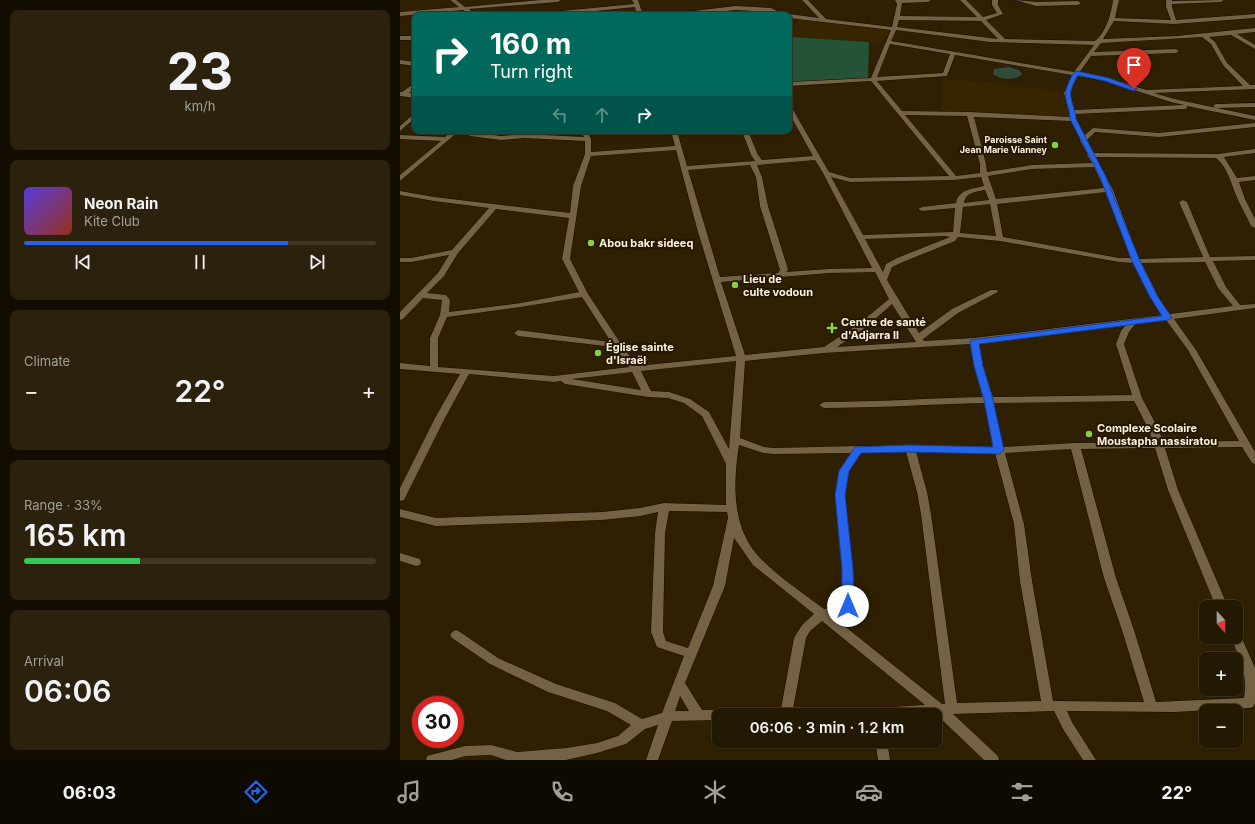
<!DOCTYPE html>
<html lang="en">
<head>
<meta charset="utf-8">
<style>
	body { margin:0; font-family:Inter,sans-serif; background:#2b210c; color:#f1f3f6; height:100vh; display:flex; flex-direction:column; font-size:15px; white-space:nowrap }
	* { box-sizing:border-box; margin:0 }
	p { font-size:13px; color:#a3a099 }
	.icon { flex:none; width:22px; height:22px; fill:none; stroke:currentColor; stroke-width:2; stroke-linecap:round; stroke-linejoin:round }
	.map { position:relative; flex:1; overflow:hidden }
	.sheet { display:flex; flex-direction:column; gap:10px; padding:10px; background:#130d01; width:400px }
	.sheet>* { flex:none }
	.top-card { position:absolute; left:12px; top:12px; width:380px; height:122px; border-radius:8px; box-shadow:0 1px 3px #0004,0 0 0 1px #403724; background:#00695c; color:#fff; overflow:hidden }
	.needle { width:26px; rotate:159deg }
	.fabs { position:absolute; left:799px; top:600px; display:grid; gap:8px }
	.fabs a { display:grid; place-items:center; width:44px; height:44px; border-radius:8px; background:#231802; box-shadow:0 1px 3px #0004,0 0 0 1px #403724; font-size:20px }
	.speed { position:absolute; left:12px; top:696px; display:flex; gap:8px; font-size:20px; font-weight:700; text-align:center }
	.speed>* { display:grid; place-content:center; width:52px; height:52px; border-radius:50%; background:#231802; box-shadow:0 1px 3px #0004,0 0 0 1px #403724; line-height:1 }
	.speed .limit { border:6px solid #d22; background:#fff; color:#111 }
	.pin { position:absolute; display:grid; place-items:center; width:34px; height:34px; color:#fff; margin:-41px -17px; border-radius:50% 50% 50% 0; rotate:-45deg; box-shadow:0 0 4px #0007 }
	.pin .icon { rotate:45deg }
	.me { position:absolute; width:44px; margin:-22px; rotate:0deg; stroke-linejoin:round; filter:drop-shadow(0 0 3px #0008) }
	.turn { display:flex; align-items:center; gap:14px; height:84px; padding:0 12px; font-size:18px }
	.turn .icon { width:52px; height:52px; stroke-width:2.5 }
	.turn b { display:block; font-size:28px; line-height:34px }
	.lanes { display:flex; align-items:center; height:38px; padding:0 12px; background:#0003; justify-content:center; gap:20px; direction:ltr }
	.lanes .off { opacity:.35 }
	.big { font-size:30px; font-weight:600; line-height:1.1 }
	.sheet .tile { flex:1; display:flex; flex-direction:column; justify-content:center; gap:6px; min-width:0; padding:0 14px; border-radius:8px; background:#2b210c }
	.sheet .dial { align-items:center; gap:0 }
	.dial b { font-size:52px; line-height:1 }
	.song { display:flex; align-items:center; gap:12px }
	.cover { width:48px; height:48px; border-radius:6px; background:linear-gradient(135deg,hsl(250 70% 55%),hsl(10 70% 35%)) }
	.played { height:4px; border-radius:2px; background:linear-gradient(90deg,#2563eb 75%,#403724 75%) }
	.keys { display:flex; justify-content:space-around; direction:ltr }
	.heat { display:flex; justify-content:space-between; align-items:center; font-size:22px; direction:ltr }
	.charge { height:6px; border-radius:3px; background:linear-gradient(90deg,#34c759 33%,#403724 0) }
	.trip { position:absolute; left:312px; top:708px; width:230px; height:40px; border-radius:8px; background:#231802; box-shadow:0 1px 3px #0004,0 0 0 1px #403724; font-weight:600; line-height:40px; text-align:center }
	.dock { display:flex; height:64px; justify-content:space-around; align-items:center; background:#0e0a01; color:#a3a099 }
	.dock .icon { width:28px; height:28px }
	.dock .selected { color:#2563eb }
	.dock b { font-size:18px; color:#f1f3f6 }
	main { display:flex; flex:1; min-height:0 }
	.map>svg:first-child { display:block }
	.built { fill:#372500 }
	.green { fill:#2f4d3a }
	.forest { fill:#255337 }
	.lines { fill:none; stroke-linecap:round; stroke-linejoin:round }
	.minor-casing { stroke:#150a00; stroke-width:1 }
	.minor { fill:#736244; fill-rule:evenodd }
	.route { fill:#2563eb; stroke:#184099 }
	.poi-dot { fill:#8bce46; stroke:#251700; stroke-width:1.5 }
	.labels { text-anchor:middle; stroke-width:4; stroke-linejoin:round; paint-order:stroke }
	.far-poi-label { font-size:9px; font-weight:bold; fill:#fdf3e2; stroke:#251700; text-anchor:end }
	.poi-label { font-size:11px; font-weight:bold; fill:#fdf3e2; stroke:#251700; text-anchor:start }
</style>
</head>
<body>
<main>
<section class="sheet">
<div class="tile dial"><b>23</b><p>km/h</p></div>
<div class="tile">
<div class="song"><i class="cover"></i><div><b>Neon Rain</b><p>Kite Club</p></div></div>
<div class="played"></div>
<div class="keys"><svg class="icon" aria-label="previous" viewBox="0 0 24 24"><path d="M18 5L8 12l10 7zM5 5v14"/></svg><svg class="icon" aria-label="pause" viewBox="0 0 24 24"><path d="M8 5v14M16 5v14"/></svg><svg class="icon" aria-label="next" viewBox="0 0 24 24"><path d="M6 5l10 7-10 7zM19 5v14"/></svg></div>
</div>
<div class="tile"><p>Climate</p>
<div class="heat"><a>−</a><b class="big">22°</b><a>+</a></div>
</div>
<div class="tile"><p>Range · 33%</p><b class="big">165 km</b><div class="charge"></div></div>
<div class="tile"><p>Arrival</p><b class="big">06:06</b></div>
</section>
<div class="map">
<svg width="855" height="760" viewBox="0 0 855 760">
	<rect width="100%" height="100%" fill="#2f2003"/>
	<!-- built -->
	<path class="built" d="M401,18L489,30L481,43L389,37V32Z
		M543,78L665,91L670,119L541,113Z"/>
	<!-- green -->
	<path class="green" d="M609,67L619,70L622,74C615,81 600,80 593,74L594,69Z"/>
	<!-- forest -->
	<path class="forest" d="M389,37L469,42L468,78L389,83Z"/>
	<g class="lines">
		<!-- minor casing -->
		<g class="minor-casing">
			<path id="minor" d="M50,0H56L65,7L141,0H161L158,2L69,9L76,15H70L63,10L0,16V12L59,7Z
				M232,0H238L243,15H237L235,7L156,15H138L141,13L234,4Z
				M402,0H408L426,19L492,27L497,4L495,0H531L528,2L502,3L500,16L577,17L560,0H566L583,17L597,13L592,5V0H598V5L603,14L586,20L605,39L695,41C706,32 711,15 713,0H719L715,18L771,20L766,7V0H772V1L824,0L821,2L772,4V7L776,20L855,14V18L774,24L714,21L703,39L777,36L855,28V32L837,34L855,45V49L831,35L809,37L815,42L827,63L850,85H855V89L754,93L774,99L855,116V120L787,106V108L785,109L675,114L676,119L685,135L693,128L759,133L855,123V127L759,137L695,132L687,140L694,153L818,154L855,149V153L824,157L837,178L855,176V180L839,182L845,199L855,219V228L851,226C847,217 842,209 838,200C831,185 829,169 816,158L696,157L713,190L739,259L803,257L779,202L783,200L787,202L810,257L855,256V260L813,261L826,287L840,305L855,304V308L774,319L796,350L855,452V464L852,463L842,447L765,448L778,490L828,607H816L768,490L755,448L681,449L716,578L734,630L756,702L844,698C848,675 840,657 830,637H836V632L840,634L855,668V703L853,707L849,708L774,712L667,711L672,722L696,760H683L663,729L654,711L553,714L598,756L599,760H584L537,715H319V720L272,721L258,760H246L258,725L245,729L226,744L197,753L166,760H106L91,755L65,756L52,760H26L27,756L65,746L91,745L117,752L166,748L197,743L218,736L231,725L207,711L148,692L90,664L52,638L50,635L52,632L56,630L60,632L98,658L156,684L215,703L242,719L262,713L284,656L257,647L251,632L255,533L258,512L240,516L202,520L36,526L0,517V509L36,518L202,512L240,508L264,503L326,505V464L302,416L284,403L268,398L248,397L165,384L161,381L154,382L69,374L45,418L4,500L0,501V488L35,418L60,374L0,369V363L30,366V338L40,315L42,300L23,298L3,319L0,320V312L38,273L49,255L11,262H0V258H11L52,250L89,208L34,201L0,195V191L34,197L170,213L173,186L185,154V141L124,138L101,140L70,136L64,131L101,136L124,134L184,137L181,131H187L191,139V152L275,146L271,131H277L287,166L355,161L351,155L342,131H348L358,155L362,160L413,156L389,113V106L392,108L429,172L450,178L549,176L471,81L389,86V82L471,78L491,30L389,18V15H387L389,14L419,18ZM499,20L581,21L598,39L497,27ZM496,30L590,42L694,45L674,72L491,41ZM802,37L811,44L823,65L843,86L746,90L709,78L679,73L691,56L776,53L779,51L776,49L694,52L701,43ZM490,44L550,54L543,73L477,77ZM555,55L672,75L664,93L670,117L570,112L502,111L477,81L547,76ZM677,76L706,81L771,102L784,105L674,110L670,93ZM505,115L567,116L580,164V173L556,176ZM574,117L671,121L681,140L680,141L688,154L687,155L692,163L632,165L587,172L586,164ZM276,150L298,232L336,356L237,366L221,344L188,294L170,259L181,186L191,156ZM415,160L423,173L472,268L429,269L386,272L388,270L387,266L368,206L362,177L357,165ZM350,165L356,177L360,206L380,270L378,273L320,277L288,170ZM694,167L704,188L596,199L588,176L632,169ZM431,177L450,182L554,180L581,177L584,186C572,189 559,189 556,203L522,207L518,209L522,211L555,208L553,232L463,235ZM585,190L589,200L564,203C566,192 576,192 585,190ZM706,192L731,258H719L603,237L597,204ZM590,204L596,236L560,233L563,207ZM96,209L169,218L162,259L179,292L121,303L49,312L50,300L46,295L27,293L44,276L58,253ZM545,236L550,237L497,258L486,264L483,272L465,239ZM558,237L600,241L719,262L733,263L750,297L763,315L574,338L524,341L523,339L558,313L598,292L597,290H591L552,309L519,333L487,280L492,267L503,262L555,241ZM805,262L818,288L833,306L770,314L758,297L741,263ZM475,272L489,299L460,323L424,347L345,355L321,282L429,273ZM182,297L211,342L118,330L114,333L118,336L214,347L229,367L154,376L38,367V338L47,317L121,307ZM492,304L516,342L437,347L466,327ZM766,320L788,350L839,441L763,442L759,430L742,398L724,344L729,332L736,323ZM726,325L721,331L716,344L732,395L593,397L583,366L579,343ZM570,344L575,366L584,397C530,398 477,402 424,402L419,405L424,408C478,408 531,404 585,403L594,447L458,446L374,448L364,447L340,438L345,361L424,353ZM336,361L329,449L309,412L290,399L269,392L251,391L241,371ZM232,372L241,390L172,379ZM734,401L749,430L753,442L675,443L603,447L594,403ZM339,445L363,453L374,454L451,453L439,471L435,495L443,569L442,604L437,607L424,609C403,593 380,578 362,560C331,530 333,483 339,445ZM671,449L704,578L722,630L744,702L653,701L632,581L624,524L605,453ZM506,452L517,492L521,514L545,704H542L433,617C440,615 449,614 454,606L453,569L445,495L449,471L460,453ZM516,452L595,453L614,524L620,581L641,701L557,703L531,514L527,492ZM269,511L327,512L328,518L313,586L288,648L266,641L263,632L265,533ZM334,538L353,565L414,614L402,625L394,638L381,709L302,710L285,683L325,586ZM422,621L525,705L477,708L393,709L406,638L410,631ZM280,696L289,711H275Z
				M615,0L636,2L678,1L681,3L678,5L636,6Z
				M335,6L371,8L386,15H378L370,12L335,10L290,15H274L277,13Z
				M0,36H15V40H0Z
				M0,60L15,62V66L0,64Z
				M15,83V88L9,93L15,94V98L0,96V92H2Z
				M855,103V107L816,108L813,106L816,104Z
				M15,113V118L0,131V126Z
				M52,131H59L0,181V175L41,141L0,139V135L45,137Z
				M0,553L20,559L21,562L20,565L16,566L0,561Z
				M475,741H487L490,760H478Z"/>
		</g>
		<!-- minor -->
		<use href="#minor" class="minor"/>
	</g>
	<!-- route -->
	<path class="route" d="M676,71L709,78L737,89L734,91L705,81L678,75C675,80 672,86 671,90C669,100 676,110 676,119L706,177L740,261L758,297L772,318L768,320L579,344L583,366L593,400L604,450L599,454L510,452L461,453L449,471L445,495L453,569L454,606L452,609L448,611L444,609L442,606V569L435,495L439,471L455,447L510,445L593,447L584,400L574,366L570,342L571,340L762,316L750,297L732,261L700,177L670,119C670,103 661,99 669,82C671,78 672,74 676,71Z"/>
	<!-- markers -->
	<g class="poi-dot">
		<circle cx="655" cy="145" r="4"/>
		<circle cx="191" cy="243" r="4"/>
		<circle cx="335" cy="285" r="4"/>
		<path d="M430 322h4v4h4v4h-4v4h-4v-4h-4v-4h4z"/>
		<circle cx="198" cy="353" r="4"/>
		<circle cx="689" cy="434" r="4"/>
	</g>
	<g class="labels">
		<!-- far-poi labels -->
		<g class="far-poi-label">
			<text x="647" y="143">Paroisse Saint<tspan x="647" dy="10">Jean Marie Vianney</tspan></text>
		</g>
		<!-- poi labels -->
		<g class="poi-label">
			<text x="199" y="247">Abou bakr sideeq</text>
			<text x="343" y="283">Lieu de<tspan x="343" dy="13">culte vodoun</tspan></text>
			<text x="441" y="326">Centre de santé<tspan x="441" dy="13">d'Adjarra ll</tspan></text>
			<text x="206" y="351">Église sainte<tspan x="206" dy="13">d'Israël</tspan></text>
			<text x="697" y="432">Complexe Scolaire<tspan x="697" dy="13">Moustapha nassiratou</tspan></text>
		</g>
	</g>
</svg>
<div class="fabs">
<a><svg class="needle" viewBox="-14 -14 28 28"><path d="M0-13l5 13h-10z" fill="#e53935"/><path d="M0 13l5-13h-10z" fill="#a3a099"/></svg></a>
<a>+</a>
<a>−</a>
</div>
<div class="speed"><div class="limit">30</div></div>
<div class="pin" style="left:734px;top:89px;background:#d93025"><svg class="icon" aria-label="arrive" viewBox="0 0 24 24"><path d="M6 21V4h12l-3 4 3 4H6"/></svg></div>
<svg class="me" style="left:448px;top:606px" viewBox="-20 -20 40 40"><circle r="19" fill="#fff"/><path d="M0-13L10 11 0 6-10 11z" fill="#2563eb"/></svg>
<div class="trip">06:06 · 3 min · 1.2 km</div>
<div class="top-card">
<div class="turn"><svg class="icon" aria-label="right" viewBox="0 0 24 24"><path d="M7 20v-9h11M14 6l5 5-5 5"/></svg><div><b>160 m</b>Turn right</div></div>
<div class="lanes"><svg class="icon off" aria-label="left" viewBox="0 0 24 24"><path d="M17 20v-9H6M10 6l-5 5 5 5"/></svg><svg class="icon off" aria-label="ahead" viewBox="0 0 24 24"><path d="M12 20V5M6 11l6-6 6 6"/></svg><svg class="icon" aria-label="right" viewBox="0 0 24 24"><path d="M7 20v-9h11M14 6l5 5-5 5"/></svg></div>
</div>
</div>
</main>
<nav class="dock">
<b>06:03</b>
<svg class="icon selected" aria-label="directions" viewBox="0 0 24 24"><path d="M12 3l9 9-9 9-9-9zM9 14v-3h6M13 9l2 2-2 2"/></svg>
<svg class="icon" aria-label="music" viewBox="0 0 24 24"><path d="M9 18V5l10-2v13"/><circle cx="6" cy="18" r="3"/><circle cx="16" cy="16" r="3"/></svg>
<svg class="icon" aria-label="phone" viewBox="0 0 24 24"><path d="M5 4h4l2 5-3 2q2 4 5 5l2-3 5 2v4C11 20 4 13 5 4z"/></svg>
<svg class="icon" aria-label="climate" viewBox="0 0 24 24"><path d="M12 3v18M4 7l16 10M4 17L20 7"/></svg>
<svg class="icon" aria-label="car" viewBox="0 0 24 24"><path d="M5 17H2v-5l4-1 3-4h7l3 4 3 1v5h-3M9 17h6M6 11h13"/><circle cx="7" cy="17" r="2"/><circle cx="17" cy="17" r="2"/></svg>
<svg class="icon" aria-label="filters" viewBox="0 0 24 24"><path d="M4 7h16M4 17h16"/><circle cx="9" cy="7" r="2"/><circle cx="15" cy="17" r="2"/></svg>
<b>22°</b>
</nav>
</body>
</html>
